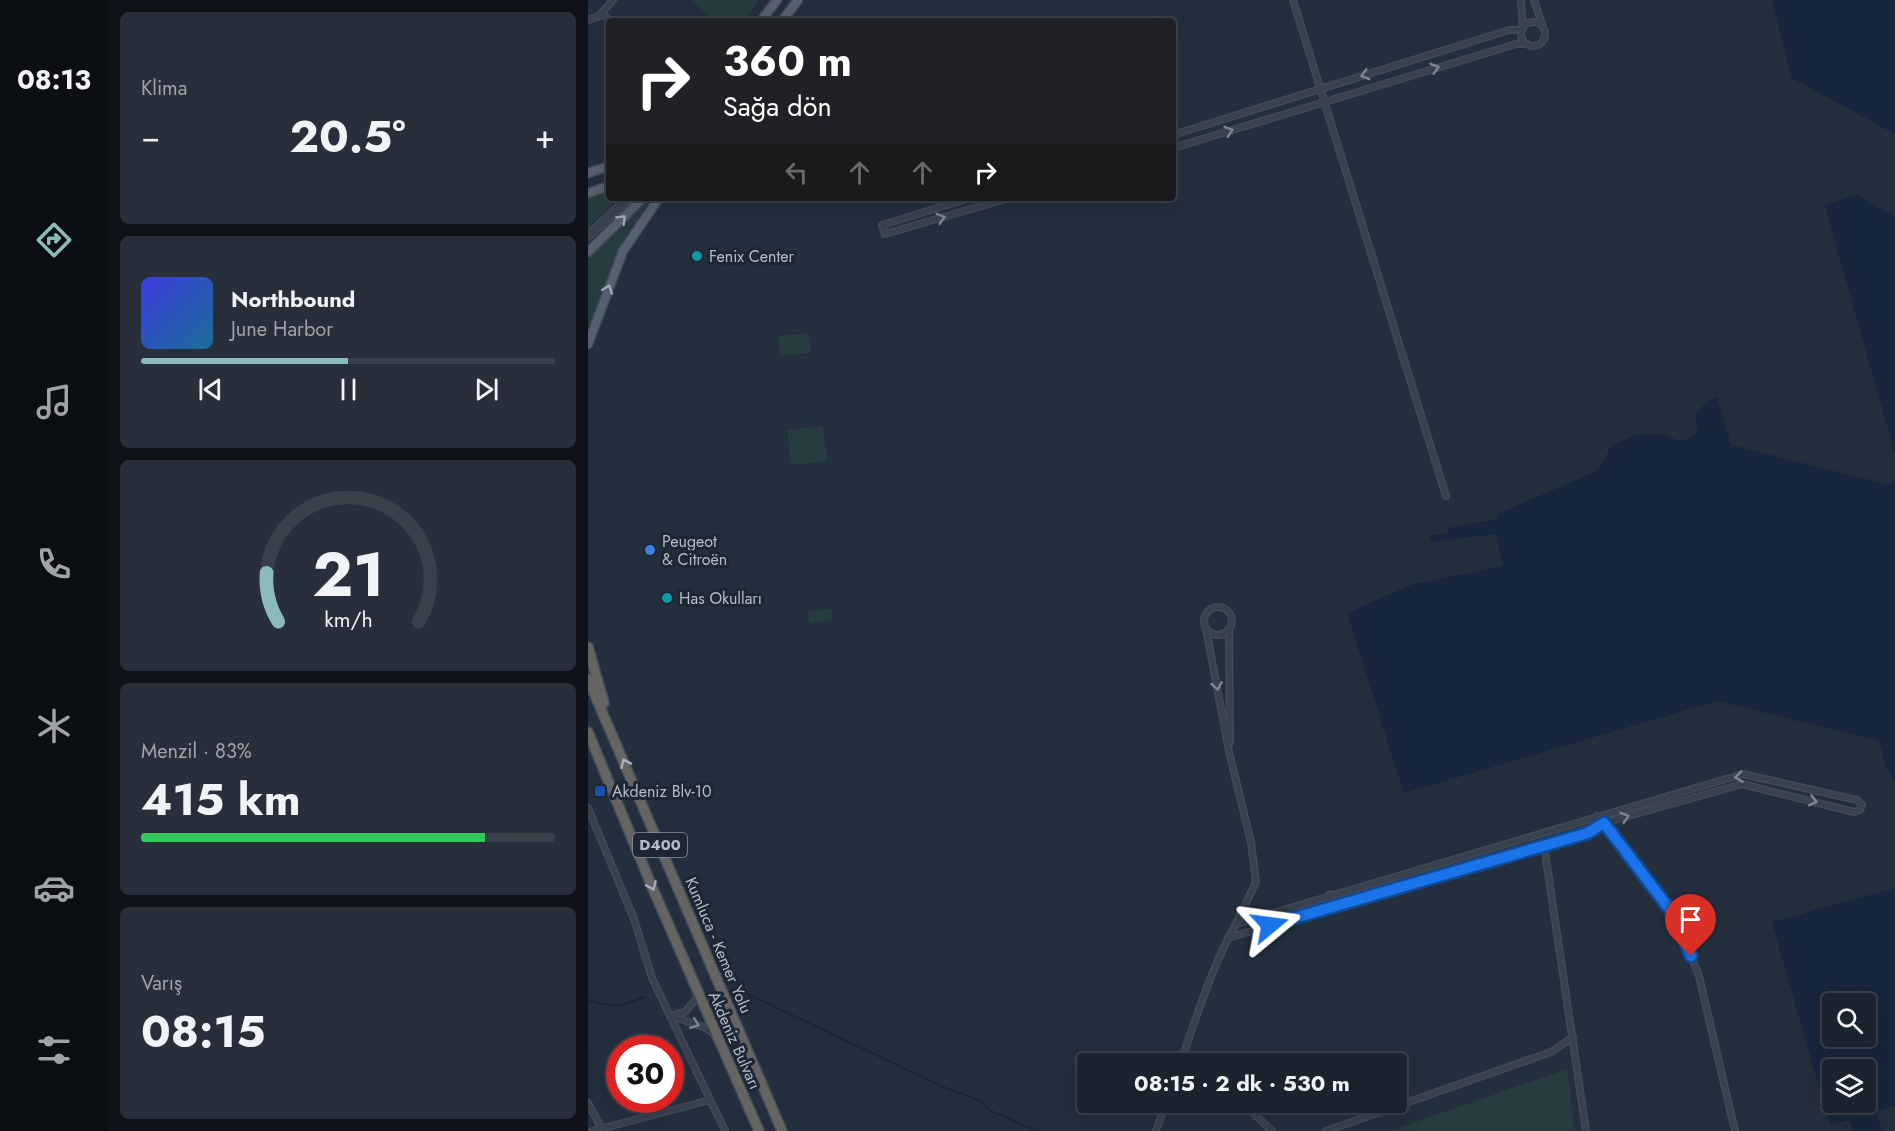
<!DOCTYPE html>
<html lang="tr">
<head>
<meta charset="utf-8">
<style>
	body { margin:0; font-family:Jost,sans-serif; background:#282f3a; color:#f1f3f6; height:100vh; display:flex; flex-direction:column; font-size:22px; white-space:nowrap }
	* { box-sizing:border-box; margin:0 }
	p { font-size:20px; color:#a0a4aa }
	.icon { flex:none; width:33px; height:33px; fill:none; stroke:currentColor; stroke-width:2; stroke-linecap:round; stroke-linejoin:round }
	.map { position:relative; flex:1; overflow:hidden }
	.drawer { display:flex; flex-direction:column; gap:12px; padding:12px; background:#0f1319; width:480px }
	.drawer>* { flex:none }
	.top-card { position:absolute; left:18px; top:18px; width:570px; height:183px; border-radius:6px; box-shadow:0 6px 24px #0002,0 0 0 2px #39404a; background:#202124; color:#fff; overflow:hidden }
	.controls { position:absolute; left:1234px; top:993px; display:grid; gap:12px }
	.controls a { display:grid; place-items:center; width:54px; height:54px; border-radius:6px; background:#1b232e; box-shadow:0 6px 24px #0002,0 0 0 2px #39404a; font-size:30px }
	.speed { position:absolute; left:18px; top:1035px; display:flex; gap:12px; font-size:30px; font-weight:700; text-align:center }
	.speed>* { display:grid; place-content:center; width:78px; height:78px; border-radius:50%; background:#1b232e; box-shadow:0 6px 24px #0002,0 0 0 2px #39404a; line-height:1 }
	.speed .limit { border:9px solid #d22; background:#fff; color:#111 }
	.pin { position:absolute; display:grid; place-items:center; width:51px; height:51px; color:#fff; margin:-62px -26px; border-radius:50% 50% 50% 0; rotate:-45deg; box-shadow:0 0 6px #0007 }
	.pin .icon { rotate:45deg }
	.me { position:absolute; width:66px; margin:-33px; rotate:74deg; stroke-linejoin:round; filter:drop-shadow(0 0 4px #0008) }
	.turn { display:flex; align-items:center; gap:21px; height:126px; padding:0 18px; font-size:27px }
	.turn .icon { width:78px; height:78px; stroke-width:2.5 }
	.turn b { display:block; font-size:42px; line-height:51px }
	.lanes { display:flex; align-items:center; height:57px; padding:0 18px; background:#0003; justify-content:center; gap:30px; direction:ltr }
	.lanes .off { opacity:.35 }
	.big { font-size:45px; font-weight:700; line-height:1.1 }
	.drawer .widget { flex:1; display:flex; flex-direction:column; justify-content:center; gap:9px; min-width:0; padding:0 21px; border-radius:9px; background:#282f3a }
	.drawer .dial { align-items:center; gap:0 }
	.dial svg { height:156px; overflow:visible; fill:none; stroke:#39404a; stroke-width:7; stroke-linecap:round; text-anchor:middle }
	.dial text { fill:#f1f3f6; stroke:none }
	.song { display:flex; align-items:center; gap:18px }
	.cover { width:72px; height:72px; border-radius:9px; background:linear-gradient(135deg,hsl(240 70% 55%),hsl(200 70% 35%)) }
	.played { height:6px; border-radius:3px; background:linear-gradient(90deg,#8bbbb9 50%,#39404a 50%) }
	.keys { display:flex; justify-content:space-around; direction:ltr }
	.heat { display:flex; justify-content:space-between; align-items:center; font-size:33px; direction:ltr }
	.charge { height:9px; border-radius:4px; background:linear-gradient(90deg,#34c759 83%,#39404a 0) }
	.trip { position:absolute; left:489px; top:1053px; width:330px; height:60px; border-radius:6px; background:#1b232e; box-shadow:0 6px 24px #0002,0 0 0 2px #39404a; font-weight:700; line-height:60px; text-align:center }
	main { display:flex; flex:1; min-height:0 }
	.tab-bar { display:flex; flex-direction:column; width:108px; justify-content:space-around; align-items:center; background:#0b0e12; color:#a0a4aa }
	.tab-bar .icon { width:42px; height:42px }
	.tab-bar .active { color:#8bbbb9 }
	.tab-bar b { font-size:27px; color:#f1f3f6 }
	.map>svg:first-child { display:block }
	.green { fill:#263c3f }
	.water { fill:#17263c; fill-rule:evenodd }
	.lines { fill:none; stroke-linecap:round; stroke-linejoin:round }
	.stream { stroke:#17263c; stroke-width:2 }
	.minor-casing { stroke:#414a57; stroke-width:8 }
	.tertiary-casing { stroke:#414a57; stroke-width:10 }
	.primary-casing { stroke:#414a57; stroke-width:11 }
	.trunk-casing { stroke:#434c59; stroke-width:12 }
	.minor { stroke:#38414e; stroke-width:5 }
	.tertiary { stroke:#38414e; stroke-width:7 }
	.primary { stroke:#56606e; stroke-width:8 }
	.trunk { stroke:#656462; stroke-width:9 }
	.oneway { stroke:#7c8592 }
	.oneway2 { stroke:#a1aab7 }
	.oneway3 { stroke:#a8afba }
	.route-casing { stroke:#114b97; stroke-width:15 }
	.route { stroke:#1a73e8; stroke-width:10 }
	.culture-dot { fill:#0f9aa8; stroke:#1d2633; stroke-width:2 }
	.shop-dot { fill:#3f7fe0; stroke:#1d2633; stroke-width:2 }
	.transit-dot { fill:#1a4fb4; stroke:#1d2633; stroke-width:2 }
	.labels { text-anchor:middle; stroke-width:6; stroke-linejoin:round; paint-order:stroke }
	.shield { fill:#1d2633; stroke:#878f9c; stroke-width:1.5 }
	.shield-label { font-size:15px; font-weight:bold; fill:#b4bcc9 }
	.poi-label { font-size:16px; fill:#b4bcc9; stroke:#1d2633; text-anchor:start }
	.street-label { font-size:16px; fill:#b4bcc9; stroke:#1d2633 }
</style>
</head>
<body>
<main>
<nav class="tab-bar">
<b>08:13</b>
<svg class="icon active" aria-label="directions" viewBox="0 0 24 24"><path d="M12 3l9 9-9 9-9-9zM9 14v-3h6M13 9l2 2-2 2"/></svg>
<svg class="icon" aria-label="music" viewBox="0 0 24 24"><path d="M9 18V5l10-2v13"/><circle cx="6" cy="18" r="3"/><circle cx="16" cy="16" r="3"/></svg>
<svg class="icon" aria-label="phone" viewBox="0 0 24 24"><path d="M5 4h4l2 5-3 2q2 4 5 5l2-3 5 2v4C11 20 4 13 5 4z"/></svg>
<svg class="icon" aria-label="climate" viewBox="0 0 24 24"><path d="M12 3v18M4 7l16 10M4 17L20 7"/></svg>
<svg class="icon" aria-label="car" viewBox="0 0 24 24"><path d="M5 17H2v-5l4-1 3-4h7l3 4 3 1v5h-3M9 17h6M6 11h13"/><circle cx="7" cy="17" r="2"/><circle cx="17" cy="17" r="2"/></svg>
<svg class="icon" aria-label="filters" viewBox="0 0 24 24"><path d="M4 7h16M4 17h16"/><circle cx="9" cy="7" r="2"/><circle cx="15" cy="17" r="2"/></svg>
</nav>
<section class="drawer">
<div class="widget"><p>Klima</p>
<div class="heat"><a>−</a><b class="big">20.5°</b><a>+</a></div>
</div>
<div class="widget">
<div class="song"><i class="cover"></i><div><b>Northbound</b><p>June Harbor</p></div></div>
<div class="played"></div>
<div class="keys"><svg class="icon" aria-label="previous" viewBox="0 0 24 24"><path d="M18 5L8 12l10 7zM5 5v14"/></svg><svg class="icon" aria-label="pause" viewBox="0 0 24 24"><path d="M8 5v14M16 5v14"/></svg><svg class="icon" aria-label="next" viewBox="0 0 24 24"><path d="M6 5l10 7-10 7zM19 5v14"/></svg></div>
</div>
<div class="widget dial"><svg viewBox="0 0 100 80">
<path d="M14 69A42 42 0 1 1 86 69"/>
<path d="M14 69A42 42 0 0 1 8 44" stroke="#8bbbb9"/>
<text x="50" y="56" font-size="32" font-weight="700">21</text>
<text x="50" y="72" font-size="11">km/h</text>
</svg></div>
<div class="widget"><p>Menzil · 83%</p><b class="big">415 km</b><div class="charge"></div></div>
<div class="widget"><p>Varış</p><b class="big">08:15</b></div>
</section>
<div class="map">
<svg width="1307" height="1131" viewBox="0 0 1307 1131">
	<rect width="100%" height="100%" fill="#242f3e"/>
	<!-- green -->
	<path class="green" d="M102,0H171L155,21H128Z
		M21,192V198H30L0,228V198Z
		M61,198H64L32,246L0,328V259Z
		M221,333L223,353L192,356L190,336Z
		M235,426L239,461L203,465L199,430Z
		M244,609L245,620L221,623L220,611Z
		M979,1069L987,1131H802Z"/>
	<!-- water -->
	<path class="water" d="M1184,0H1307V134L1204,78Z
		M1269,195L1307,217V454L1237,205Z
		M1129,397L1143,445L1302,485L1307,480V782L1299,768L1291,741L1130,701L816,793L759,613L825,584L915,566L908,534L843,542L842,536L861,532V528L909,519V514L1011,470L1023,446L1047,435L1071,434L1093,441L1109,435L1108,413L1121,400Z
		M1307,888V1106L1288,1111L1294,1131H1265L1261,1120L1242,1125L1184,922ZM1245,1004H1278V1036H1245ZM1245,1070H1278V1102H1245Z"/>
	<g class="lines">
		<!-- stream -->
		<path class="stream" d="M160,994L353,1086L391,1100L401,1110L449,1131
			M0,1000C24,1007 33,1008 56,997"/>
		<!-- minor casing -->
		<g class="minor-casing">
			<path id="minor" d="M705,0L858,496
				M933,0L935,28
				M946,0L955,27
				M14,14L23,21
				M0,20L11,16L25,0
				M933 34a12 12 0 1 1 24 0a12 12 0 1 1-24 0Z
				M585,135L921,30H934
				M585,148L928,44H939
				M382,198L294,225L297,234L421,198
				M616 621a14 14 0 1 1 28 0a14 14 0 1 1-28 0Z
				M618,629L642,756L663,842L668,882L648,924
				M641,629L642,742
				M0,808L46,919L64,978L137,1131
				M1009,816L1086,915L1111,976L1147,1131
				M956,845L998,1131
				M85,1015L97,1012L111,995
				M84,1016L118,1028L128,1036
				M592,1064C609,1016 623,968 648,924L1155,774L1269,800L1274,805L1272,810L1266,812L1154,784L1016,823L1000,833L640,938
				M653,1102L684,1131
				M0,1103L15,1131
				M4,1131L122,1100
				M568,1131L578,1102
				M738,1131L963,1052L985,1037"/>
		</g>
		<!-- tertiary casing -->
		<g class="tertiary-casing">
			<path id="tertiary" d="M0,236L40,198
				M742,895L745,907"/>
		</g>
		<!-- primary casing -->
		<g class="primary-casing">
			<path id="primary" d="M173,21L189,0
				M194,21L210,0
				M0,173L21,166
				M0,193L21,186
				M0,252L55,198
				M0,344L35,251L71,198"/>
		</g>
		<!-- trunk casing -->
		<g class="trunk-casing">
			<path id="trunk" d="M0,647L16,703
				M0,679L194,1131
				M0,732L65,889L171,1131"/>
		</g>
		<!-- minor -->
		<use href="#minor" class="minor"/>
		<!-- tertiary -->
		<use href="#tertiary" class="tertiary"/>
		<!-- primary -->
		<use href="#primary" class="primary"/>
		<!-- trunk -->
		<use href="#trunk" class="trunk"/>
	</g>
	<!-- one-way arrows -->
	<defs><path id="oneway-chevron" d="M-2-3.5L2.5 0L-2 3.5" fill="none" stroke-width="1.6" stroke-linecap="round" stroke-linejoin="round" transform="scale(1.5)"/></defs>
	<g class="oneway">
		<use href="#oneway-chevron" transform="translate(847 68) rotate(-16)"/>
		<use href="#oneway-chevron" transform="translate(777 75) rotate(164)"/>
		<use href="#oneway-chevron" transform="translate(641 131) rotate(-17)"/>
		<use href="#oneway-chevron" transform="translate(353 218) rotate(-16)"/>
		<use href="#oneway-chevron" transform="translate(629 686) rotate(80)"/>
		<use href="#oneway-chevron" transform="translate(1151 777) rotate(173)"/>
		<use href="#oneway-chevron" transform="translate(1225 801) rotate(14)"/>
		<use href="#oneway-chevron" transform="translate(1037 817) rotate(-16)"/>
		<use href="#oneway-chevron" transform="translate(107 1024) rotate(22)"/>
	</g>
	<g class="oneway2">
		<use href="#oneway-chevron" transform="translate(34 219) rotate(-45)"/>
		<use href="#oneway-chevron" transform="translate(20 289) rotate(-69)"/>
	</g>
	<g class="oneway3">
		<use href="#oneway-chevron" transform="translate(37 763) rotate(-114)"/>
		<use href="#oneway-chevron" transform="translate(64 886) rotate(67)"/>
	</g>
	<g class="lines">
		<!-- route casing -->
		<g class="route-casing">
			<path id="route" d="M682,925L1000,833L1016,823L1086,915L1103,956"/>
		</g>
		<!-- route -->
		<use href="#route" class="route"/>
	</g>
	<!-- markers -->
	<g class="culture-dot">
		<circle cx="109" cy="256" r="6"/>
		<circle cx="79" cy="598" r="6"/>
	</g>
	<circle class="shop-dot" cx="62" cy="550" r="6"/>
	<rect class="transit-dot" x="6" y="785" width="12" height="12" rx="3"/>
	<g class="labels">
		<!-- shield labels -->
		<rect class="shield" x="45" y="833" width="54" height="24" rx="4.5"/>
		<g class="shield-label">
			<text x="72" y="850">D400</text>
		</g>
		<!-- poi labels -->
		<g class="poi-label">
			<text x="121" y="262">Fenix Center</text>
			<text x="74" y="547">Peugeot<tspan x="74" dy="18">&amp; Citroën</tspan></text>
			<text x="91" y="604">Has Okulları</text>
			<text x="24" y="797">Akdeniz Blv-10</text>
		</g>
		<!-- street labels -->
		<g class="street-label">
			<text transform="translate(131 945) rotate(67)" y="6">Kumluca - Kemer Yolu</text>
			<text transform="translate(147 1040) rotate(66)" y="6">Akdeniz Bulvarı</text>
		</g>
	</g>
</svg>
<div class="controls">
<a><svg class="icon" aria-label="search" viewBox="0 0 24 24"><circle cx="10" cy="10" r="6"/><path d="M15 15l6 6"/></svg></a>
<a><svg class="icon" aria-label="layers" viewBox="0 0 24 24"><path d="M12 4l9 5-9 5-9-5zM3 14l9 5 9-5"/></svg></a>
</div>
<div class="speed"><div class="limit">30</div></div>
<div class="pin" style="left:1103px;top:956px;background:#d93025"><svg class="icon" aria-label="arrive" viewBox="0 0 24 24"><path d="M6 21V4h12l-3 4 3 4H6"/></svg></div>
<svg class="me" style="left:682px;top:925px" viewBox="-20 -20 40 40"><path d="M0-17L14 15 0 8-14 15z" fill="#1a73e8" stroke="#fff" stroke-width="4"/></svg>
<div class="trip">08:15 · 2 dk · 530 m</div>
<div class="top-card">
<div class="turn"><svg class="icon" aria-label="right" viewBox="0 0 24 24"><path d="M7 20v-9h11M14 6l5 5-5 5"/></svg><div><b>360 m</b>Sağa dön</div></div>
<div class="lanes"><svg class="icon off" aria-label="left" viewBox="0 0 24 24"><path d="M17 20v-9H6M10 6l-5 5 5 5"/></svg><svg class="icon off" aria-label="ahead" viewBox="0 0 24 24"><path d="M12 20V5M6 11l6-6 6 6"/></svg><svg class="icon off" aria-label="ahead" viewBox="0 0 24 24"><path d="M12 20V5M6 11l6-6 6 6"/></svg><svg class="icon" aria-label="right" viewBox="0 0 24 24"><path d="M7 20v-9h11M14 6l5 5-5 5"/></svg></div>
</div>
</div>
</main>
</body>
</html>
